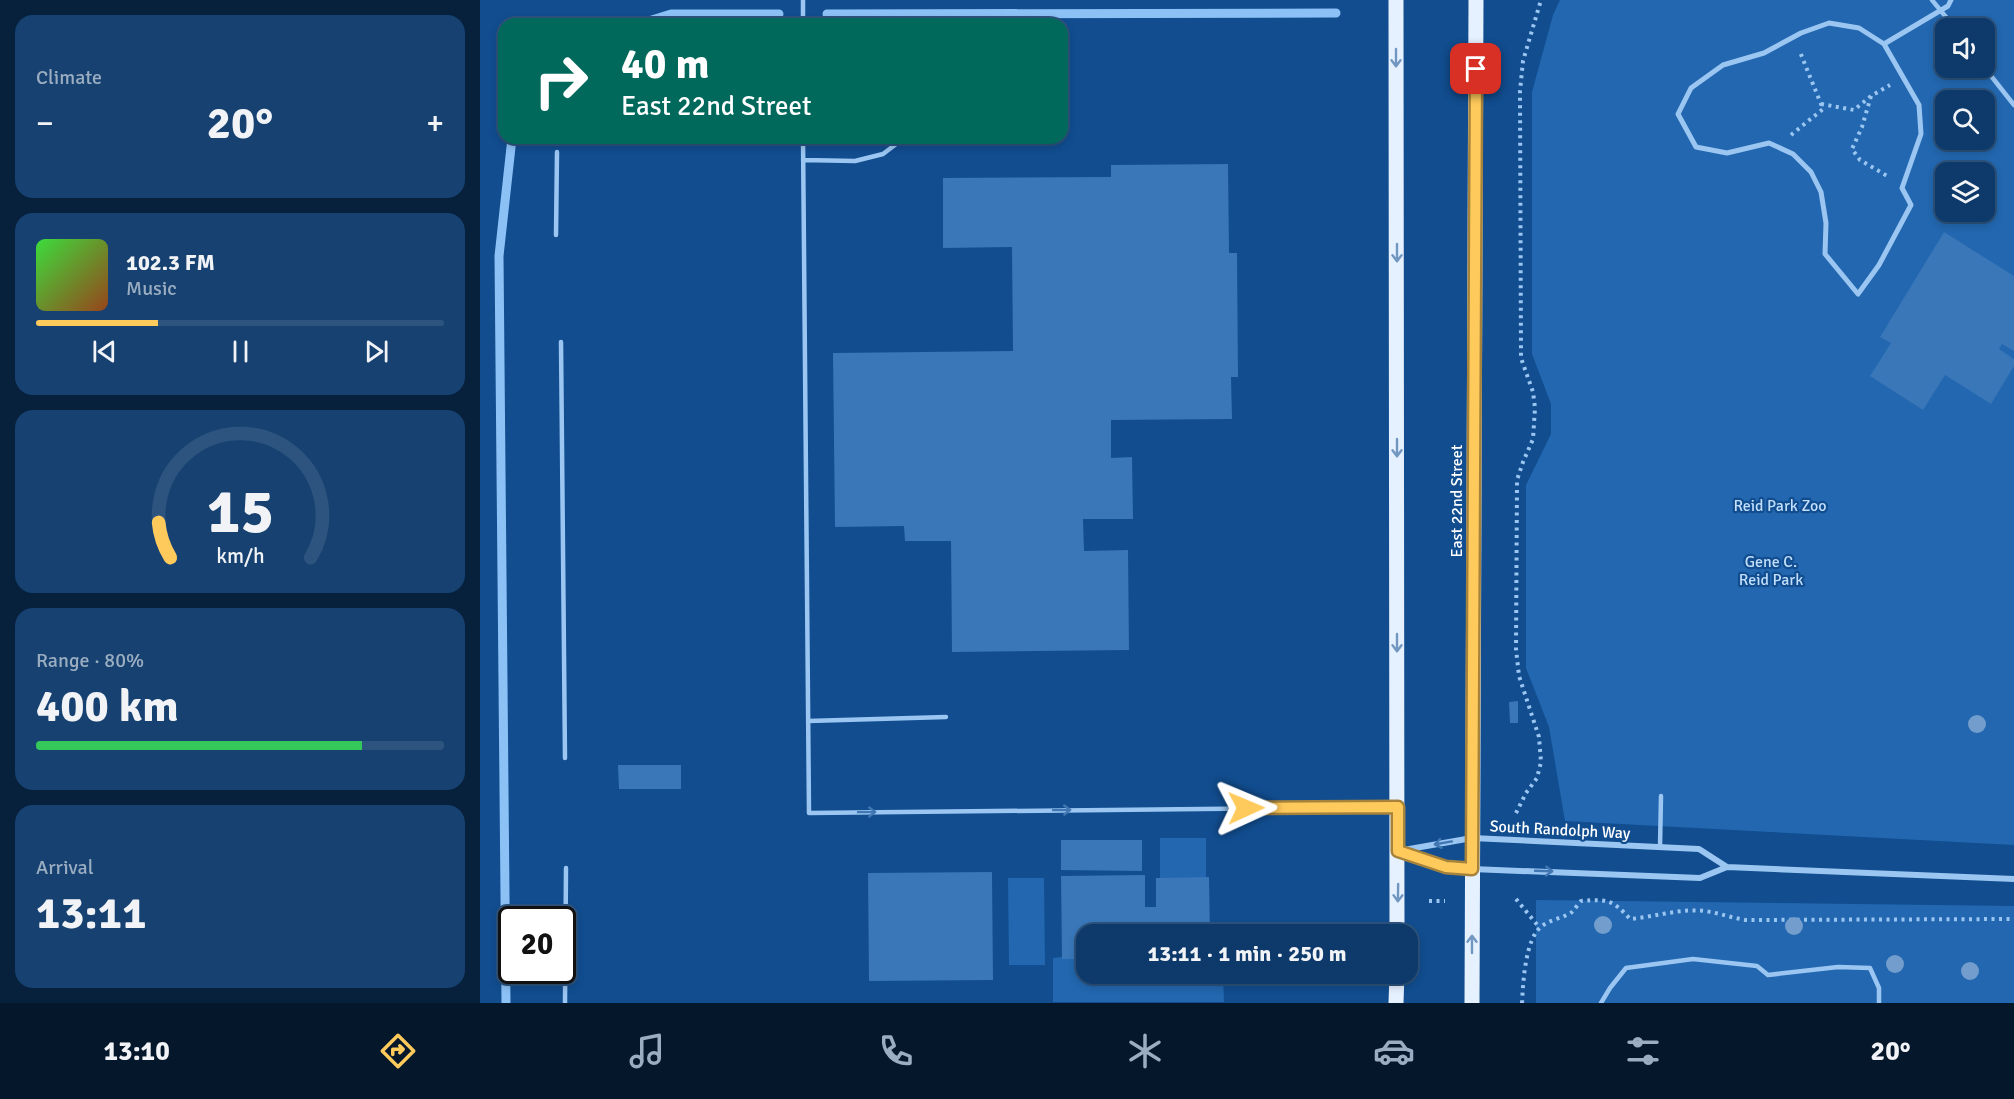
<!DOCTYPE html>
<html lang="en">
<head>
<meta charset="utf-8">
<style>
	body { margin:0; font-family:Signika,sans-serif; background:#164171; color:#f1f3f6; height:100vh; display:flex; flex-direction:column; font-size:22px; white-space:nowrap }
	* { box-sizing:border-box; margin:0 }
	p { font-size:20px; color:#9aadc1 }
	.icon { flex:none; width:33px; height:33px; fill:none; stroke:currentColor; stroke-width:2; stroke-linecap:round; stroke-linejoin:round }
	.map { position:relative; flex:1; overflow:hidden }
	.details { display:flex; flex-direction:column; gap:15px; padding:15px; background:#07203b; width:480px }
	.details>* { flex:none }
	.top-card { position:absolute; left:18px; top:18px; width:570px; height:126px; border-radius:18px; box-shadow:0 3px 9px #0003,0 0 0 2px #2d547e; background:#00695c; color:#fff; overflow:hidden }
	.fabs { position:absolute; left:1455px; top:18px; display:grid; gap:12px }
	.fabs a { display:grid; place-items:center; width:60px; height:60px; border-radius:12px; background:#0d3a6b; box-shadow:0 3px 9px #0003,0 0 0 2px #2d547e; font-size:30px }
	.speed { position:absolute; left:18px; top:906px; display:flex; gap:12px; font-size:30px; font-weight:700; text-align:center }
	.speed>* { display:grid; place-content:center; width:78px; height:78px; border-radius:50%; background:#0d3a6b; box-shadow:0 3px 9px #0003,0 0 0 2px #2d547e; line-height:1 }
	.speed .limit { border:3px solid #111; border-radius:9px; background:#fff; color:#111 }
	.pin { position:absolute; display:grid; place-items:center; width:51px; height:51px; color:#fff; margin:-26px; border-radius:12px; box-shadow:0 3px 9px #0006 }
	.me { position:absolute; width:66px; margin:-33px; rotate:89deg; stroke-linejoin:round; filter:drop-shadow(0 0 4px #0008) }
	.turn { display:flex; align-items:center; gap:21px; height:126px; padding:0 24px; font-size:27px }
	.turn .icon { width:78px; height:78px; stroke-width:2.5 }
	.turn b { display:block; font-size:42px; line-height:51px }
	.big { font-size:45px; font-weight:700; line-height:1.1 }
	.details .card { flex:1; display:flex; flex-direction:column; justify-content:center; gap:9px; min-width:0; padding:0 21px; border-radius:18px; background:#164171 }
	.details .dial { align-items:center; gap:0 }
	.dial svg { height:156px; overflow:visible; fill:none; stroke:#2d547e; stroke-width:7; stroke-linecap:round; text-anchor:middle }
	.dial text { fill:#f1f3f6; stroke:none }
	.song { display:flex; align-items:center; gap:18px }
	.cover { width:72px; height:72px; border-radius:9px; background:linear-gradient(135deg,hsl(120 70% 55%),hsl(20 70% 35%)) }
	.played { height:6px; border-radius:3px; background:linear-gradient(90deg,#ffca5c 30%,#2d547e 30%) }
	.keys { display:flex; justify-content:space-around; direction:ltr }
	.heat { display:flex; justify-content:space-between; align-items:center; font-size:33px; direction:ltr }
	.charge { height:9px; border-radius:4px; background:linear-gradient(90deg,#34c759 80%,#2d547e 0) }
	.trip { position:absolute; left:596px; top:924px; width:342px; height:60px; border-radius:18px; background:#0d3a6b; box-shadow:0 3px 9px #0003,0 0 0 2px #2d547e; font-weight:700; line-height:60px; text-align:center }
	.tabs { display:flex; height:96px; justify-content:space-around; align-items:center; background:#05172b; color:#9aadc1 }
	.tabs .icon { width:42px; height:42px }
	.tabs .active { color:#ffca5c }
	.tabs b { font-size:27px; color:#f1f3f6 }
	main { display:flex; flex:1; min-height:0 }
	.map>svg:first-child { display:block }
	.green { fill:#2267af; fill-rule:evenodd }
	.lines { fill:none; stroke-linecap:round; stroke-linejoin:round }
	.stream { stroke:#8cc1f6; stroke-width:9 }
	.building { fill:#3977b9 }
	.path { stroke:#9bc6f2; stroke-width:4; stroke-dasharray:3 4.5; stroke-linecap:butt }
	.service { stroke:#9bc6f2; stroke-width:4.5 }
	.pedestrian { stroke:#9bc6f2; stroke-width:5 }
	.minor { stroke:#9bc6f2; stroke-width:6 }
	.primary { stroke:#e6f1ff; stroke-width:15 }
	.tree { fill:#729dcc }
	.oneway { stroke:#7197c1 }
	.oneway2 { stroke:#4177b2 }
	.route-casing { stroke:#a6833c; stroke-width:15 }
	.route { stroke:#ffca5c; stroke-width:10 }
	.labels { text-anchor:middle; stroke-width:4.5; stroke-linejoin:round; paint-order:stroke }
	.street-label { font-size:16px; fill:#fff; stroke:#114d8f }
	.park-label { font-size:16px; fill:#c2dffd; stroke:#114d8f }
</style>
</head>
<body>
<main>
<section class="details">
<div class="card"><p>Climate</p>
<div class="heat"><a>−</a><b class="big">20°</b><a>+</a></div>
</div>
<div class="card">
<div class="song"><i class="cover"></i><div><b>102.3 FM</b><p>Music</p></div></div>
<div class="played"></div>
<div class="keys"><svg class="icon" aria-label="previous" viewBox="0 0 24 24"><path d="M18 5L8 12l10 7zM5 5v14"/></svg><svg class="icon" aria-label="pause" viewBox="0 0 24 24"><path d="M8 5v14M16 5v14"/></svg><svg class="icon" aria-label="next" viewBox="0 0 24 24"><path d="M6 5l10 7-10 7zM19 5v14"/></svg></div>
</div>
<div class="card dial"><svg viewBox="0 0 100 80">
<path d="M14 69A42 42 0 1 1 86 69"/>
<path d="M14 69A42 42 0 0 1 8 51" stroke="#ffca5c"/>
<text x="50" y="56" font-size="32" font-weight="700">15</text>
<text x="50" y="72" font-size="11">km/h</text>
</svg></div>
<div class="card"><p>Range · 80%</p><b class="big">400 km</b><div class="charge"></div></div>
<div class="card"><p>Arrival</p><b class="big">13:11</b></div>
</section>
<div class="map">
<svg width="1534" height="1003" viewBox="0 0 1534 1003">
	<rect width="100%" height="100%" fill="#114d8f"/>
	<!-- green -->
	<path class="green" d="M1080,0H1534V845L1085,821L1069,727L1046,668V485L1071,434V404L1052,354V92L1073,15ZM1466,28H1504V68H1466ZM1466,100H1504V140H1466ZM1466,172H1504V212H1466Z
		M680,838H726V878H680Z
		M528,878H564L565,965H529Z
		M1056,900L1534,906V1003H1056Z
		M582,957L583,959H606V974H743L744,1002H573V958Z"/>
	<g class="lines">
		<!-- stream -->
		<path class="stream" d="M347,14L856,13
			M159,24L191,14H299
			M26,1003L19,256L32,138"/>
	</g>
	<!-- building -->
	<path class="building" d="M748,164L749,253H757L758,377H751L752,419L631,420V458L652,457L653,519H603L604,551L648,550L649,650L472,652L471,541H425L424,526L355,527L353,353L533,351L532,247L463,248V178L631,177V165Z
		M1464,232L1534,276V351L1522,344L1519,349L1534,359V366L1511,404L1465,375L1443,410L1390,376L1411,343L1400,337Z
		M1038,701V723H1030L1029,702Z
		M138,765H201V789H139Z
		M581,840H662V871L581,870Z
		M512,872L513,980L389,981L388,873Z
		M665,875V907H676V878L729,877L730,934H606V959H582L581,876Z"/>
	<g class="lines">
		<!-- path -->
		<path class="path" d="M1391,96L1382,127L1372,149L1380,160L1409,177
			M1341,104L1374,110L1391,96L1410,85
			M1311,135L1343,109L1320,52
			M1036,813L1046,793L1057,778L1061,762L1059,737L1039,676L1036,649L1037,480L1043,462L1053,439L1055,408L1053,392L1041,358L1040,91L1043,61L1061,0
			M1036,899L1059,927
			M949,901H965
			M1042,1003C1043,984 1045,938 1062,926C1071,919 1084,918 1092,912C1095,909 1098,904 1101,901C1127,899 1132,899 1150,919C1174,917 1201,908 1225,911C1239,913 1252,918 1266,920L1534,919"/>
		<!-- service -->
		<path class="service" d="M1452,0L1475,28
			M323,24V0
			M1504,67L1534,105
			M323,138L329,813L915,807
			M323,160L375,161L403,154L424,138
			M76,235L77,152
			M81,342L85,758
			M328,721L466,717
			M1180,847L1181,796
			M85,1003L86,868
			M1121,1003L1130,988L1146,968L1213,959L1277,966L1288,975L1358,967L1390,968L1399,988V1003"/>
		<!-- pedestrian -->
		<path class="pedestrian" d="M1349,23L1379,28L1404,44L1439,105L1441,134L1422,188L1431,205L1399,265L1378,294L1345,254L1346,223L1341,192L1331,172L1313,154L1289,143L1247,153L1216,147L1198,114L1211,88L1243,65L1284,53L1321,33Z
			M1404,44L1468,6L1471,0"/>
		<!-- minor -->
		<path class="minor" d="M1247,867L1219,849L992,838L918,851L966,867L992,869L1220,878L1247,867L1534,879"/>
		<!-- primary -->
		<path class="primary" d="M916,0L917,934
			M916,1003L917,974
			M992,1003L996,0"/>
	</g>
	<!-- trees -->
	<g class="tree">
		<circle cx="1497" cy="724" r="9"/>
		<circle cx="1123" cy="925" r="9"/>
		<circle cx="1314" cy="926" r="9"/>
		<circle cx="1415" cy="964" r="9"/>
		<circle cx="1490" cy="971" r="9"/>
	</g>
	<!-- one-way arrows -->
	<defs><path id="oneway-shaft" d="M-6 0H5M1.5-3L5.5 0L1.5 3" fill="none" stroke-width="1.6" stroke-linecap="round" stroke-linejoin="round" transform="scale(1.5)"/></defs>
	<g class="oneway">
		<use href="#oneway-shaft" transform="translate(916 58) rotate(90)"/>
		<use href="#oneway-shaft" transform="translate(917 253) rotate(90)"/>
		<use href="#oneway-shaft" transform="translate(917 448) rotate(90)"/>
		<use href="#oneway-shaft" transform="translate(917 643) rotate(90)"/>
		<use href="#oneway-shaft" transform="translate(918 893) rotate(91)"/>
		<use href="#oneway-shaft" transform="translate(992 944) rotate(-90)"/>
	</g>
	<g class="oneway2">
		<use href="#oneway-shaft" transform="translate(582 810) rotate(-1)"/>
		<use href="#oneway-shaft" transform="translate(387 812) rotate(-1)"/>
		<use href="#oneway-shaft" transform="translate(963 843) rotate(170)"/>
		<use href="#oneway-shaft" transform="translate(1064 871) rotate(2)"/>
	</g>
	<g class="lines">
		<!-- route casing -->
		<g class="route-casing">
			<path id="route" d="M766,808L918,807V851L966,867L992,869L996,69"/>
		</g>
		<!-- route -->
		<use href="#route" class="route"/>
	</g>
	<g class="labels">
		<!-- street labels -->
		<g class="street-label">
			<text transform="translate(976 501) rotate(-90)" y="6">East 22nd Street</text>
			<text transform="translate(1080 829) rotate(3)" y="6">South Randolph Way</text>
		</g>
		<!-- park labels -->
		<g class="park-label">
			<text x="1300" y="511">Reid Park Zoo</text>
			<text x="1291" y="567">Gene C.<tspan x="1291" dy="18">Reid Park</tspan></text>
		</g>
	</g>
</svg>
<div class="fabs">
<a><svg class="icon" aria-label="sound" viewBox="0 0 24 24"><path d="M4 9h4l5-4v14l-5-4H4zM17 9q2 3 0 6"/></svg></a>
<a><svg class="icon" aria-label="search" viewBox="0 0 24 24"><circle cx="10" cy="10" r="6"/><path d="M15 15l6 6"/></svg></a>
<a><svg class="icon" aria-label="layers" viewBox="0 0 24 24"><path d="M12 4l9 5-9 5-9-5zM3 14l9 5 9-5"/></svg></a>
</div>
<div class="speed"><div class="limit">20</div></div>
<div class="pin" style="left:996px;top:69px;background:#d93025"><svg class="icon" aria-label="arrive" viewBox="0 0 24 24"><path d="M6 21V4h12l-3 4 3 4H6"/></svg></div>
<svg class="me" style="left:766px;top:808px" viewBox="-20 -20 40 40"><path d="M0-17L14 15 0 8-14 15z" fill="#ffca5c" stroke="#fff" stroke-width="4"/></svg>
<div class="trip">13:11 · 1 min · 250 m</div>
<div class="top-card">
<div class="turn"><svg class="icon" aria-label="right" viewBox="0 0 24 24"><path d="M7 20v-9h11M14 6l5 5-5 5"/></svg><div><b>40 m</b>East 22nd Street</div></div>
</div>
</div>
</main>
<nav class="tabs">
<b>13:10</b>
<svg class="icon active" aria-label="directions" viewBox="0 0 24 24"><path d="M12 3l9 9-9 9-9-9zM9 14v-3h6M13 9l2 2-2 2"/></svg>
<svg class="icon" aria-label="music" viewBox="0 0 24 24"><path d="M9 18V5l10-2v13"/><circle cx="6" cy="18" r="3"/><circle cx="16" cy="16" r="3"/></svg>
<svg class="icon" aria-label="phone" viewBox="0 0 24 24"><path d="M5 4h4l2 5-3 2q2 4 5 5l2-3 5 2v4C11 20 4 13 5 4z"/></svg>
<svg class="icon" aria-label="climate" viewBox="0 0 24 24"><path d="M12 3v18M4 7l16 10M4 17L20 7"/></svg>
<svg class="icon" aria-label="car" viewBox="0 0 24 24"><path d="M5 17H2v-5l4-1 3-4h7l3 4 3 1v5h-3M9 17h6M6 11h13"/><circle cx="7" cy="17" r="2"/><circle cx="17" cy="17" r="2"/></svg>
<svg class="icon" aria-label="filters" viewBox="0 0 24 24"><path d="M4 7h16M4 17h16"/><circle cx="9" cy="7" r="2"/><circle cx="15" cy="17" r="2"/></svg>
<b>20°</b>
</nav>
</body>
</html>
